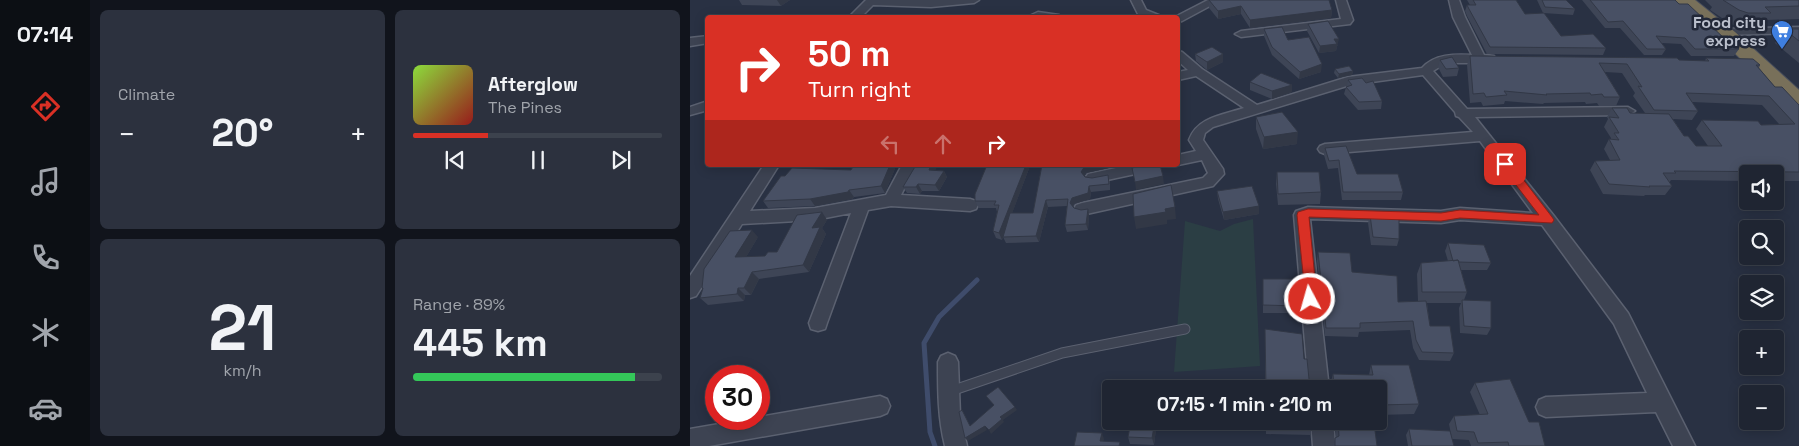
<!DOCTYPE html>
<html lang="en">
<head>
<meta charset="utf-8">
<style>
	body { margin:0; font-family:"Space Grotesk",sans-serif; background:#2c313e; color:#f1f3f6; height:100vh; display:flex; flex-direction:column; font-size:19px; white-space:nowrap }
	* { box-sizing:border-box; margin:0 }
	p { font-size:16px; color:#a1a5ac }
	.icon { flex:none; width:28px; height:28px; fill:none; stroke:currentColor; stroke-width:2; stroke-linecap:round; stroke-linejoin:round }
	.map { position:relative; flex:1; overflow:hidden }
	.side { display:flex; flex-direction:column; gap:10px; padding:10px; background:#11141c; width:600px }
	.side>* { flex:none }
	.hud { position:absolute; left:15px; top:15px; width:475px; height:152px; border-radius:5px; box-shadow:0 2px 12px #0003,0 0 0 1px #3c424d; background:#d93025; color:#fff; overflow:hidden }
	.tools { position:absolute; left:1049px; top:165px; display:grid; gap:10px }
	.tools a { display:grid; place-items:center; width:45px; height:45px; border-radius:5px; background:#1f2532; box-shadow:0 2px 12px #0003,0 0 0 1px #3c424d; font-size:25px }
	.speed { position:absolute; left:15px; top:365px; display:flex; gap:10px; font-size:25px; font-weight:700; text-align:center }
	.speed>* { display:grid; place-content:center; width:65px; height:65px; border-radius:50%; background:#1f2532; box-shadow:0 2px 12px #0003,0 0 0 1px #3c424d; line-height:1 }
	.speed .limit { border:8px solid #d22; background:#fff; color:#111 }
	.pin { position:absolute; display:grid; place-items:center; width:42px; height:42px; color:#fff; margin:-21px; border-radius:10px; box-shadow:0 2px 8px #0006 }
	.me { position:absolute; width:55px; margin:-28px; rotate:354deg; stroke-linejoin:round; filter:drop-shadow(0 0 4px #0008) }
	.turn { display:flex; align-items:center; gap:18px; height:105px; padding:0 20px; font-size:22px }
	.turn .icon { width:65px; height:65px; stroke-width:2.5 }
	.turn b { display:block; font-size:35px; line-height:42px }
	.lanes { display:flex; align-items:center; height:48px; padding:0 20px; background:#0003; justify-content:center; gap:25px; direction:ltr }
	.lanes .off { opacity:.35 }
	.big { font-size:38px; font-weight:700; line-height:1.1 }
	.side .widget { flex:1; display:flex; flex-direction:column; justify-content:center; gap:8px; min-width:0; padding:0 18px; border-radius:8px; background:#2c313e }
	.side .dial { align-items:center; gap:0 }
	.dial b { font-size:65px; line-height:1 }
	.song { display:flex; align-items:center; gap:15px }
	.cover { width:60px; height:60px; border-radius:8px; background:linear-gradient(135deg,hsl(90 70% 55%),hsl(0 70% 35%)) }
	.played { height:5px; border-radius:2px; background:linear-gradient(90deg,#d93025 30%,#3c424d 30%) }
	.keys { display:flex; justify-content:space-around; direction:ltr }
	.heat { display:flex; justify-content:space-between; align-items:center; font-size:28px; direction:ltr }
	.charge { height:8px; border-radius:4px; background:linear-gradient(90deg,#34c759 89%,#3c424d 0) }
	.side .tiles { flex:1; display:grid; gap:10px; grid-template-columns:repeat(2,1fr) }
	.trip { position:absolute; left:412px; top:380px; width:285px; height:50px; border-radius:5px; background:#1f2532; box-shadow:0 2px 12px #0003,0 0 0 1px #3c424d; font-weight:700; line-height:50px; text-align:center }
	main { display:flex; flex:1; min-height:0 }
	.tabs { display:flex; flex-direction:column; width:90px; justify-content:space-around; align-items:center; background:#0c0f14; color:#a1a5ac }
	.tabs .icon { width:35px; height:35px }
	.tabs .current { color:#d93025 }
	.tabs b { font-size:22px; color:#f1f3f6 }
	.map>svg:first-child { display:block }
	.green { fill:#2b3e44 }
	.lines { fill:none; stroke-linecap:round; stroke-linejoin:round }
	.stream { stroke:#3f4c6b; stroke-width:5 }
	.lane-casing { stroke:#5b6170; stroke-width:11 }
	.street-casing { stroke:#5b6170; stroke-width:3 }
	.highway-casing { stroke:#484e5d; stroke-width:2 }
	.lane { stroke:#3d4352; stroke-width:9 }
	.street { fill:#3d4352; fill-rule:evenodd }
	.highway { fill:#78705a; fill-rule:evenodd }
	.wall { fill:#3e4556; fill-rule:evenodd }
	.shaded-wall { fill:#323846 }
	.building { fill:#485064; stroke:#323846 }
	.route { fill:#d93025; stroke:#8d1f18 }
	.labels { text-anchor:middle; stroke-width:5; stroke-linejoin:round; paint-order:stroke }
	.far-poi-label { font-size:16px; font-weight:bold; fill:#babfcc; stroke:#222838; text-anchor:end }
</style>
</head>
<body>
<main>
<nav class="tabs">
<b>07:14</b>
<svg class="icon current" aria-label="directions" viewBox="0 0 24 24"><path d="M12 3l9 9-9 9-9-9zM9 14v-3h6M13 9l2 2-2 2"/></svg>
<svg class="icon" aria-label="music" viewBox="0 0 24 24"><path d="M9 18V5l10-2v13"/><circle cx="6" cy="18" r="3"/><circle cx="16" cy="16" r="3"/></svg>
<svg class="icon" aria-label="phone" viewBox="0 0 24 24"><path d="M5 4h4l2 5-3 2q2 4 5 5l2-3 5 2v4C11 20 4 13 5 4z"/></svg>
<svg class="icon" aria-label="climate" viewBox="0 0 24 24"><path d="M12 3v18M4 7l16 10M4 17L20 7"/></svg>
<svg class="icon" aria-label="car" viewBox="0 0 24 24"><path d="M5 17H2v-5l4-1 3-4h7l3 4 3 1v5h-3M9 17h6M6 11h13"/><circle cx="7" cy="17" r="2"/><circle cx="17" cy="17" r="2"/></svg>
</nav>
<section class="side">
<div class="tiles">
<div class="widget"><p>Climate</p>
<div class="heat"><a>−</a><b class="big">20°</b><a>+</a></div>
</div>
<div class="widget">
<div class="song"><i class="cover"></i><div><b>Afterglow</b><p>The Pines</p></div></div>
<div class="played"></div>
<div class="keys"><svg class="icon" aria-label="previous" viewBox="0 0 24 24"><path d="M18 5L8 12l10 7zM5 5v14"/></svg><svg class="icon" aria-label="pause" viewBox="0 0 24 24"><path d="M8 5v14M16 5v14"/></svg><svg class="icon" aria-label="next" viewBox="0 0 24 24"><path d="M6 5l10 7-10 7zM19 5v14"/></svg></div>
</div>
<div class="widget dial"><b>21</b><p>km/h</p></div>
<div class="widget"><p>Range · 89%</p><b class="big">445 km</b><div class="charge"></div></div>
</div>
</section>
<div class="map">
<svg width="1109" height="446" viewBox="0 0 1109 446">
	<rect width="100%" height="100%" fill="#293143"/>
	<!-- green -->
	<path class="green" d="M563,219L570,366L484,372L495,221L530,231L544,224Z"/>
	<g class="lines">
		<!-- stream -->
		<path class="stream" d="M245,446L240,432L234,343L249,317L287,280"/>
		<!-- lane casing -->
		<g class="lane-casing">
			<path id="lane" d="M261,391L372,353L495,329"/>
		</g>
		<!-- street casing -->
		<g class="street-casing">
			<path id="street" d="M176,0H289L284,3L241,7L183,5L170,18H158Z
				M441,0H451L456,10L476,18H458L448,14Z
				M518,0H531L492,21L488,22V18H483Z
				M646,0H656L663,20L660,24L551,37L545,34L551,31L651,19Z
				M759,0H769L775,17L794,55L804,56L806,59L800,63H756L743,71L777,109L938,107L945,111L938,115L785,117L864,216L938,313L1005,446H983L966,412L856,417L849,414L846,407L849,400L856,397L957,393L924,324L852,225L770,220L751,223L620,219L639,389H619L604,215L606,211L618,207L751,211L770,208L843,213L790,141L635,154L630,152L628,149L630,146L635,144L783,132L769,117L766,116L765,112L733,75L660,85L523,127L515,133L513,140L533,169L534,174L523,186L392,215L386,213L384,209L386,205L392,203L513,178L518,173L512,160L488,165V155L506,151L499,140C507,117 533,115 554,108L506,76L488,80V72L498,70L488,61V51L492,52L512,69L567,105L658,77L732,68C744,54 765,54 782,55L763,17Z
				M348,12L369,15L374,18H335Z
				M1109,27V33L1033,35L1027,32L1033,29Z
				M18,36V43L0,46V38Z
				M18,101V110L0,115V107Z
				M74,165H89L60,211L125,208L196,195L212,165H226L211,195L280,199L286,201L288,205L286,209L280,211L201,206L178,210L137,323L135,329L128,331L121,329L119,323L161,213L125,220L52,224L6,296L0,298V276Z
				M440,165H471L469,168L464,170L403,183L398,182L395,178L398,174Z
				M258,353L265,356L268,362L270,415L277,446H255C248,418 248,391 248,362L251,356Z
				M190,396L197,399L200,406L197,413L190,416L19,446H0V429L58,419H69V417Z
				M621,421H643L645,446H623Z"/>
		</g>
		<!-- highway casing -->
		<g class="highway-casing">
			<path id="highway" d="M985,0H1005L1045,32L1109,90V109L1101,107L1031,40Z"/>
		</g>
		<!-- lane -->
		<use href="#lane" class="lane"/>
		<!-- street -->
		<use href="#street" class="street"/>
		<!-- highway -->
		<use href="#highway" class="highway"/>
	</g>
	<!-- wall -->
	<path class="wall" d="M49,0H100L91,6L52,5Z
		M519,0L642,10L641,18L560,28L551,14L528,19L519,8Z
		M777,0H826L835,14L871,36L916,48L913,55L797,54L777,16L775,11L777,5H780Z
		M847,0H876L885,9L883,15L853,13Z
		M892,0H985L989,4L1049,49L1044,56H1001L991,44L972,43L976,49L972,55H954L930,28H915Z
		M1015,0H1109V19L1076,20L1072,26L1049,27L1041,24L1020,10L1022,7Z
		M618,24L648,46H647L646,51L629,53L617,31Z
		M574,29L598,40L631,72L609,79L582,55L574,36Z
		M1094,29H1109V63L1085,43Z
		M505,54H533V62L517,70L506,61Z
		M780,56L1015,61L1016,58L1070,65L1069,68L1085,87L1109,105V181H1085V174H1058V181L981,180L979,183L982,186L975,195H955L954,196L913,194L900,170L905,161L920,160L914,149L919,139H921V138L914,127L918,119L917,117L922,108L940,113H955L943,96L945,93L932,73L915,72L930,97L926,106H909L907,103L896,104L895,102L854,103L853,104L815,101L814,104L793,106L791,102L780,103L777,65ZM1002,102L1072,105L1089,124L1071,125L1012,120L1006,129L1018,146H1006L994,136L983,119L1002,120L1008,111Z
		M750,60L769,68L767,76L753,77L748,67Z
		M645,69L663,71L662,75L648,78L644,73Z
		M658,80L692,101L691,109L668,110L654,94L656,87L657,86Z
		M560,82L602,92L582,99L560,90Z
		M566,117L607,144L573,149L566,129Z
		M635,148L667,174L713,192L711,200H652L648,168L638,169L634,155Z
		M164,165H209L206,166L195,193L164,197L162,199L125,206L78,208L73,201L161,170Z
		M226,165H248L245,170L254,171L257,177L249,191H232L230,194L217,193L213,187Z
		M290,165H340V166L322,213H343L352,165L419,168L396,173L394,176L420,181V190L401,192L400,199L384,204V208L399,215L398,230L377,232L375,225L377,206L358,207L349,242L316,243L313,237L312,240L306,238L303,231L307,212L306,208H289L285,201L296,168H291Z
		M587,172L631,192L630,204L588,205L586,184Z
		M527,191L569,214L534,220L528,199Z
		M680,215L709,239L707,246L681,245L678,223Z
		M137,220L132,228L136,234L119,272L69,279L61,295H55L54,301L18,305L10,298L13,290L12,288L68,237L56,257L75,256L87,252Z
		M758,243L801,263L797,270H771L777,292L774,300L801,328L797,335L770,333L769,308L771,303H737L740,326L764,353L760,361L729,360L723,348L720,330L669,332L668,337L635,336L627,261L628,252L662,272L708,302L728,301L727,274L731,263L758,261L755,251Z
		M573,279L611,299L610,307H609L608,313H573Z
		M575,329L614,359L620,389H575Z
		M681,365L729,404L724,414L689,415V389H641L640,385L643,374L679,375Z
		M785,383L839,422L855,446H781L779,440L762,439L759,424L764,416L790,415L780,392Z
		M467,421L464,445L440,444L438,437Z
		M576,421H622V426L620,435L576,434Z
		M648,421L687,446H643L645,438H646V431Z
		M719,429L764,446H718L716,435Z"/>
	<!-- shaded-wall -->
	<path class="shaded-wall" d="M87,0H100L91,6Z
		M551,6V14L528,19V11Z
		M642,10L641,18L560,28V20Z
		M644,39H649L646,51L629,53L630,46Z
		M533,54V62L517,70V62Z
		M632,64L631,72L609,79L610,72Z
		M663,71L662,75L648,78L649,74Z
		M602,85V92L582,99V91Z
		M608,132L607,144L573,149L574,137Z
		M200,165H209L206,166L195,193L191,186Z
		M241,165H248L242,177L239,170Z
		M336,165H340V166L312,240L309,233Z
		M401,165H419V168L396,173L393,178L391,172L395,166Z
		M254,171L257,177L249,191L245,185Z
		M473,176L474,184L446,190L445,182Z
		M228,184L232,191L230,194L226,187Z
		M399,186L401,192L400,199L384,204L382,210L380,203L382,198Z
		M159,190L164,197L162,199L125,206L120,199Z
		M356,200L358,207L349,242L346,236Z
		M569,206V214L534,220L533,212Z
		M485,207L486,219L477,220V224L446,229L444,217L475,209Z
		M398,209L399,215L398,230L396,224Z
		M132,212L137,220L132,228L136,234L119,272L113,265L122,228Z
		M62,230L68,237L52,264L45,257Z
		M62,272L69,279L61,295L54,288Z
		M48,288L55,295L54,301L47,294Z
		M325,407L327,410L313,420L314,422L301,434L299,430L310,417Z
		M465,421H467L464,445L462,438Z
		M295,426L297,430L278,441L275,438Z
		M412,433L414,439L413,446L410,441Z"/>
	<!-- building -->
	<path class="building" d="M519,0H639L642,10L560,20L551,6L528,11Z
		M783,0H826L835,14L854,13L871,36L903,34L916,48L800,47L779,9L777,5H786Z
		M852,0H876L885,9L855,7Z
		M900,0H985L989,4H998L1036,40H1039L1049,49H1005L995,38L966,36L976,49H957L933,21L918,22Z
		M1033,0H1109V6L1075,7L1081,13H1058L1049,10Z
		M638,21L649,39H644L647,44L630,46L618,24Z
		M592,27L598,40L619,37L632,64L610,72L582,47L574,29Z
		M1094,29H1109V41Z
		M522,47L533,54L517,62L505,54Z
		M780,56L987,58L989,60L1019,61L1016,58L1063,59L1070,65H1066L1085,87H1092L1109,105V172L984,171L986,173H973L982,186H959L960,187L919,184L905,161L930,160L919,139L929,140L924,133H929L919,117L929,118L922,108H937L940,113L979,114L994,136H998L1006,146H1032L1012,120L1068,121L1071,125L1105,124L1079,96L996,93L1008,111L964,110L948,86L952,87L937,64L909,63L930,97H914L912,94L901,95L900,93L856,94L857,95L814,91L817,95L796,97L794,93L783,94Z
		M762,57L769,68L756,69L750,60Z
		M659,66L663,71L649,74L645,69Z
		M571,73L602,85L582,91L560,82Z
		M672,78L676,83L683,81L692,101L669,102L656,87L662,85L658,80Z
		M592,112L608,132L574,137L566,117Z
		M656,146L667,174H708L713,192H653L649,160L639,161L635,148Z
		M164,165H200L191,186L159,190L158,192L120,199L73,201L91,176H95L102,168L161,170Z
		M226,165H241L239,170L254,171L245,185L228,184L226,187H213Z
		M297,165H336L309,233L303,231L309,205H304L306,201H285V194Z
		M352,165H401L395,166L391,172L395,177L402,178L418,175L419,184L399,186L398,193L382,198L380,203L384,208L391,210L398,209L396,224L375,225L378,199L356,200L346,236L313,237L320,213H343Z
		M455,165H470L473,176L445,182L442,168Z
		M587,172H629L631,192L588,194Z
		M481,185L485,207L475,209L476,212L444,217L443,194Z
		M562,186L569,206L533,212L527,191Z
		M132,212L122,228L130,227L113,265L62,272L54,288H48L47,294L10,298L13,288H12L14,269L40,231L62,230L45,257L75,256L78,252H87L107,215Z
		M680,215L709,216V239L683,237Z
		M758,243L794,245L801,263L769,262L768,260L763,261Z
		M628,252L660,253L662,272L707,276L708,302L736,301L740,326H760L764,353L732,352L726,340L723,321L670,323V328H636Z
		M768,260L777,292H732L731,263Z
		M573,279H609L611,299H608L609,306L573,305Z
		M772,300L801,301V328L774,326Z
		M575,329L612,334L614,359H617L620,389H576Z
		M681,365H719L729,404L689,405V389H644L643,374L683,375Z
		M820,379L839,422H849L855,446H819L818,442L788,443L784,432L767,431L764,416L798,414L785,383Z
		M308,387L325,407L310,417L312,419L299,430L295,426L275,438L269,412L272,410L280,426L304,405L296,396Z
		M441,421H465L462,438L438,437Z
		M576,421H622V426L576,425Z
		M648,421L684,423L687,446H645V438L649,436Z
		M719,429L760,431L764,446H722Z
		M387,432L412,433L410,441L430,442L429,446H384Z"/>
	<!-- route -->
	<path class="route" d="M815,160L819,161L862,217L864,220L862,223L770,218L751,221L619,217L627,299L625,302L620,304L616,302L607,215L608,212L618,209L751,213L770,210L849,215L810,164Z"/>
	<!-- icons -->
	<defs>
		<g id="supermarket-pin" transform="scale(1.125)"><path d="M0 17L-7.5 6A9.5 9.5 0 1 1 7.5 6Z" fill="#3f7fe0" stroke="#222838"/><path d="M-6-5.5h2.5l.6 2H6L4.5 2H-2.5L-4.4-4H-6ZM-1.5 3.2a1.3 1.3 0 1 0 .1 0ZM3 3.2a1.3 1.3 0 1 0 .1 0Z" fill="#fff"/></g>
	</defs>
	<g fill-rule="evenodd">
		<use href="#supermarket-pin" x="1092" y="31"/>
	</g>
	<g class="labels">
		<!-- far-poi labels -->
		<g class="far-poi-label">
			<text x="1076" y="28">Food city<tspan x="1076" dy="18">express</tspan></text>
		</g>
	</g>
</svg>
<div class="tools">
<a><svg class="icon" aria-label="sound" viewBox="0 0 24 24"><path d="M4 9h4l5-4v14l-5-4H4zM17 9q2 3 0 6"/></svg></a>
<a><svg class="icon" aria-label="search" viewBox="0 0 24 24"><circle cx="10" cy="10" r="6"/><path d="M15 15l6 6"/></svg></a>
<a><svg class="icon" aria-label="layers" viewBox="0 0 24 24"><path d="M12 4l9 5-9 5-9-5zM3 14l9 5 9-5"/></svg></a>
<a>+</a>
<a>−</a>
</div>
<div class="speed"><div class="limit">30</div></div>
<div class="pin" style="left:815px;top:164px;background:#d93025"><svg class="icon" aria-label="arrive" viewBox="0 0 24 24"><path d="M6 21V4h12l-3 4 3 4H6"/></svg></div>
<svg class="me" style="left:620px;top:299px" viewBox="-20 -20 40 40"><circle r="17" fill="#d93025" stroke="#fff" stroke-width="3"/><path d="M0-11L8 9 0 5-8 9z" fill="#fff"/></svg>
<div class="trip">07:15 · 1 min · 210 m</div>
<div class="hud">
<div class="turn"><svg class="icon" aria-label="right" viewBox="0 0 24 24"><path d="M7 20v-9h11M14 6l5 5-5 5"/></svg><div><b>50 m</b>Turn right</div></div>
<div class="lanes"><svg class="icon off" aria-label="left" viewBox="0 0 24 24"><path d="M17 20v-9H6M10 6l-5 5 5 5"/></svg><svg class="icon off" aria-label="ahead" viewBox="0 0 24 24"><path d="M12 20V5M6 11l6-6 6 6"/></svg><svg class="icon" aria-label="right" viewBox="0 0 24 24"><path d="M7 20v-9h11M14 6l5 5-5 5"/></svg></div>
</div>
</div>
</main>
</body>
</html>
